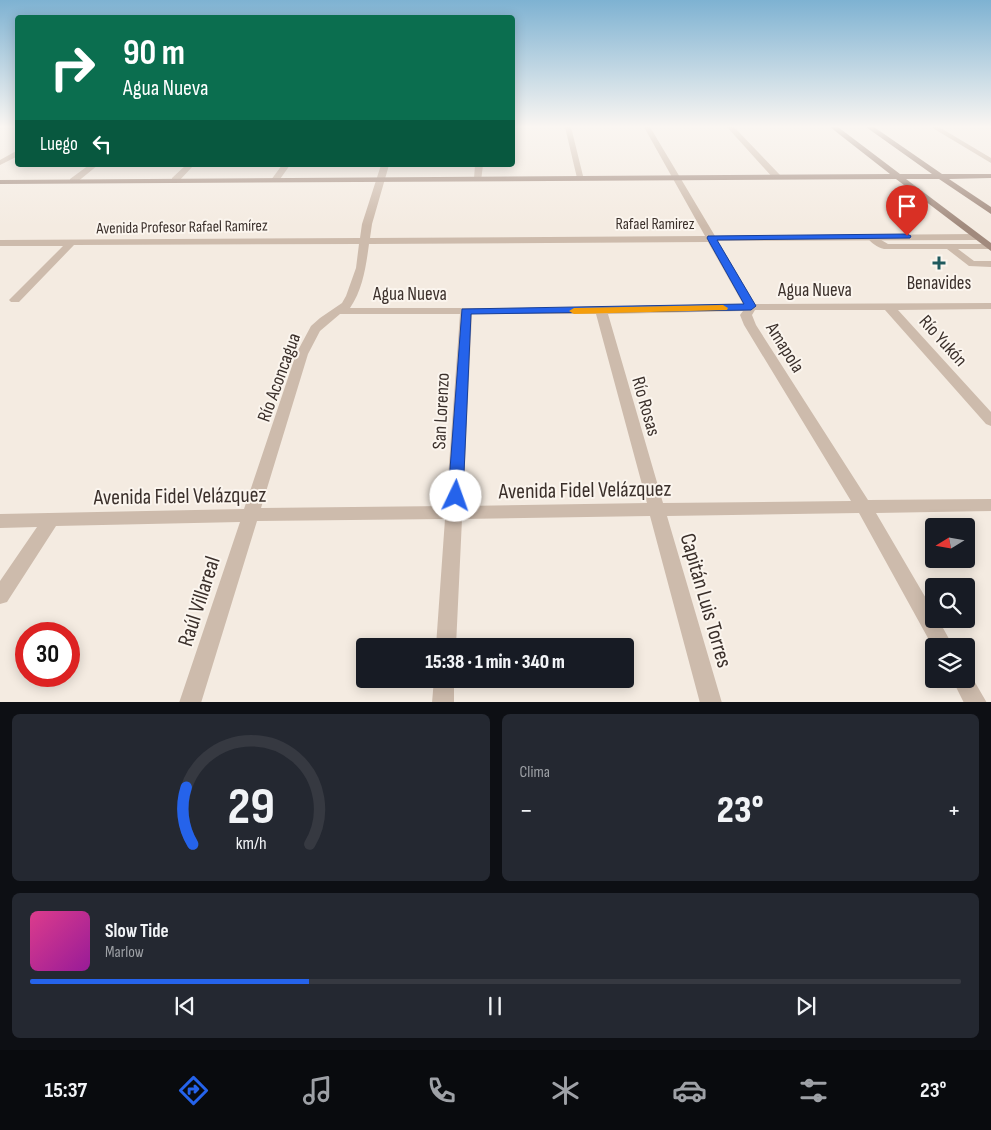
<!DOCTYPE html>
<html lang="es">
<head>
<meta charset="utf-8">
<style>
	body { margin:0; font-family:"Sofia Sans Condensed",sans-serif; background:#242831; color:#f1f3f6; height:100vh; display:flex; flex-direction:column; font-size:19px; white-space:nowrap }
	* { box-sizing:border-box; margin:0 }
	p { font-size:16px; color:#9ea1a6 }
	.icon { flex:none; width:28px; height:28px; fill:none; stroke:currentColor; stroke-width:2; stroke-linecap:round; stroke-linejoin:round }
	.map { position:relative; height:702px; overflow:hidden }
	.sheet { display:flex; flex-direction:column; gap:12px; padding:12px; background:#0d0f14; flex:1 }
	.sheet>* { flex:none }
	.hud { position:absolute; left:15px; top:15px; width:500px; height:152px; border-radius:5px; box-shadow:0 2px 12px #0003; background:#0b6e4f; color:#fff; overflow:hidden }
	.needle { width:32px; rotate:259deg }
	.fabs { position:absolute; left:925px; top:518px; display:grid; gap:10px }
	.fabs a { display:grid; place-items:center; width:50px; height:50px; border-radius:5px; background:#171b24; box-shadow:0 2px 12px #0003; font-size:25px }
	.speed { position:absolute; left:15px; top:622px; display:flex; gap:10px; font-size:25px; font-weight:700; text-align:center }
	.speed>* { display:grid; place-content:center; width:65px; height:65px; border-radius:50%; background:#171b24; box-shadow:0 2px 12px #0003; line-height:1 }
	.speed .limit { border:8px solid #d22; background:#fff; color:#111 }
	.pin { position:absolute; display:grid; place-items:center; width:42px; height:42px; color:#fff; margin:-51px -21px; border-radius:50% 50% 50% 0; rotate:-45deg; box-shadow:0 0 5px #0007 }
	.pin .icon { rotate:45deg }
	.me { position:absolute; width:55px; margin:-28px; rotate:3deg; stroke-linejoin:round; filter:drop-shadow(0 0 4px #0008) }
	.turn { display:flex; align-items:center; gap:18px; height:105px; padding:0 25px; font-size:22px }
	.turn .icon { width:65px; height:65px; stroke-width:2.5 }
	.turn b { display:block; font-size:35px; line-height:42px }
	.then { display:flex; align-items:center; height:48px; padding:0 25px; background:#0003; gap:10px; font-size:19px }
	.big { font-size:38px; font-weight:800; line-height:1.1 }
	.sheet .card { flex:1; display:flex; flex-direction:column; justify-content:center; gap:8px; min-width:0; padding:0 18px; border-radius:8px; background:#242831 }
	.sheet .dial { align-items:center; gap:0 }
	.dial svg { height:130px; overflow:visible; fill:none; stroke:#363941; stroke-width:7; stroke-linecap:round; text-anchor:middle }
	.dial text { fill:#f1f3f6; stroke:none }
	.song { display:flex; align-items:center; gap:15px }
	.cover { width:60px; height:60px; border-radius:8px; background:linear-gradient(135deg,hsl(330 70% 55%),hsl(300 70% 35%)) }
	.played { height:5px; border-radius:2px; background:linear-gradient(90deg,#2563eb 30%,#363941 30%) }
	.keys { display:flex; justify-content:space-around; direction:ltr }
	.heat { display:flex; justify-content:space-between; align-items:center; font-size:28px; direction:ltr }
	.sheet .tiles { flex:1; display:grid; gap:12px; grid-template-columns:1fr 1fr }
	.card:last-child { grid-column:span 2 }
	.trip { position:absolute; left:356px; top:638px; width:278px; height:50px; border-radius:5px; background:#171b24; box-shadow:0 2px 12px #0003; font-weight:800; line-height:50px; text-align:center }
	.tab-bar { display:flex; height:80px; justify-content:space-around; align-items:center; background:#090b0e; color:#9ea1a6 }
	.tab-bar .icon { width:35px; height:35px }
	.tab-bar .active { color:#2563eb }
	.tab-bar b { font-size:22px; color:#f1f3f6 }
	.map>svg:first-child { display:block }
	.lines { fill:none; stroke-linecap:round; stroke-linejoin:round }
	.lane { fill:#cdbbac; fill-rule:evenodd }
	.street { fill:#cdbbac; fill-rule:evenodd }
	.secondary { fill:#a18a7d; fill-rule:evenodd }
	.route { fill:#2563eb; stroke:#184099 }
	.slow { fill:#f59e0b }
	.poi-dot { fill:#1f5a5e; stroke:#fbf5ee; stroke-width:2 }
	.labels { text-anchor:middle; stroke-width:4; stroke-linejoin:round; paint-order:stroke }
	.far-street-label { font-size:16px; fill:#3b302b; stroke:#fbf5ee }
	.poi-label { font-size:19px; fill:#3b302b; stroke:#fbf5ee }
	.street-label { font-size:19px; fill:#3b302b; stroke:#fbf5ee }
	.near-street-label { font-size:22px; fill:#3b302b; stroke:#fbf5ee }
</style>
</head>
<body>
<div class="map">
<svg width="991" height="703" viewBox="0 0 991 703">
	<rect width="100%" height="100%" fill="#f4ebe1"/>
	<g class="lines">
		<!-- lane -->
		<path class="lane" d="M871,234L888,244H991V248L988,249H958L974,261H991V267L969,266L947,249H884C877,247 871,243 867,237Z"/>
		<!-- street -->
		<path class="street" d="M565,127H571L584,180L577,178Z
			M644,127H650L715,236L976,234L981,237L976,240L718,241L755,304L991,303V309L898,310L991,412V426L986,424L885,310H755L752,315L756,325L868,500L991,499V511L876,513L934,612V619H938L953,646H934V649L859,513L667,516L722,703H700L650,516L462,519L456,646H436L445,519L257,521L201,703H179L240,522L56,526L7,602L0,604V581L37,527L0,528V514L244,509L296,354L311,326L320,318L342,303L346,296L356,268L359,244L74,245L19,302H11L9,300L63,246H0V240L360,238L362,224L381,165H389L372,224L370,238L705,236ZM708,242L743,304L601,308H350C363,289 366,266 369,244ZM743,311L740,315L744,325L851,501L663,503L608,314ZM340,314H460L446,506L261,508L308,354L320,331ZM472,314H596L647,503L463,506Z
			M727,127H734L780,175V179H774Z
			M931,127H939L991,158V163Z
			M18,150V156L0,165V160Z
			M89,165H98L76,183H70V179Z
			M186,165H194L178,182H172V178Z
			M282,165H290L278,182H272L271,180Z
			M475,165H483L481,181L474,179Z
			M966,671L969,672L987,703H964L952,679H966Z
			M434,679H454V703H432Z"/>
		<!-- secondary -->
		<path class="secondary" d="M830,127H838L900,174H932L866,127H874L942,174H991V178L949,179L991,207V214L939,179H906L991,243V251L896,179L0,184V180L890,174Z"/>
	</g>
	<!-- sky -->
	<linearGradient id="sky" x2="0" y2="1"><stop stop-color="#7eb2d2"/><stop offset="0.56" stop-color="#faf6f2"/><stop offset="1" stop-color="#faf6f2" stop-opacity="0"/></linearGradient>
	<rect width="991" height="226" fill="url(#sky)"/>
	<!-- route -->
	<path class="route" d="M907,234L911,236L910,238L717,240L756,306L751,310L471,314L463,496L461,499H450L448,496L462,309L744,304L707,238L708,236Z"/>
	<!-- slow -->
	<path class="slow" d="M723,305L728,308L727,310L574,314L569,311L574,308Z"/>
	<!-- markers -->
	<path class="poi-dot" d="M936.5 255.5h5v5h5v5h-5v5h-5v-5h-5v-5h5z"/>
	<g class="labels">
		<!-- far-street labels -->
		<g class="far-street-label">
			<text x="655" y="229">Rafael Ramirez</text>
			<text transform="translate(182 226) rotate(-1)" y="6">Avenida Profesor Rafael Ramírez</text>
		</g>
		<!-- poi labels -->
		<g class="poi-label">
			<text x="939" y="289">Benavides</text>
		</g>
		<!-- street labels -->
		<g class="street-label">
			<text x="815" y="296">Agua Nueva</text>
			<text x="410" y="300">Agua Nueva</text>
			<text transform="translate(944 340) rotate(48)" y="7">Río Yukón</text>
			<text transform="translate(786 347) rotate(58)" y="7">Amapola</text>
			<text transform="translate(278 377) rotate(-70)" y="7">Río Aconcagua</text>
			<text transform="translate(647 406) rotate(74)" y="7">Río Rosas</text>
			<text transform="translate(440 411) rotate(-87)" y="7">San Lorenzo</text>
		</g>
		<!-- near-street labels -->
		<g class="near-street-label">
			<text transform="translate(585 489) rotate(-1)" y="8">Avenida Fidel Velázquez</text>
			<text transform="translate(180 495) rotate(-1)" y="8">Avenida Fidel Velázquez</text>
			<text transform="translate(707 600) rotate(74)" y="8">Capitán Luis Torres</text>
			<text transform="translate(198 601) rotate(-72)" y="8">Raúl Villareal</text>
		</g>
	</g>
</svg>
<div class="fabs">
<a><svg class="needle" viewBox="-14 -14 28 28"><path d="M0-13l5 13h-10z" fill="#e53935"/><path d="M0 13l5-13h-10z" fill="#9ea1a6"/></svg></a>
<a><svg class="icon" aria-label="search" viewBox="0 0 24 24"><circle cx="10" cy="10" r="6"/><path d="M15 15l6 6"/></svg></a>
<a><svg class="icon" aria-label="layers" viewBox="0 0 24 24"><path d="M12 4l9 5-9 5-9-5zM3 14l9 5 9-5"/></svg></a>
</div>
<div class="speed"><div class="limit">30</div></div>
<div class="pin" style="left:907px;top:236px;background:#d93025"><svg class="icon" aria-label="arrive" viewBox="0 0 24 24"><path d="M6 21V4h12l-3 4 3 4H6"/></svg></div>
<svg class="me" style="left:456px;top:496px" viewBox="-20 -20 40 40"><circle r="19" fill="#fff"/><path d="M0-13L10 11 0 6-10 11z" fill="#2563eb"/></svg>
<div class="trip">15:38 · 1 min · 340 m</div>
<div class="hud">
<div class="turn"><svg class="icon" aria-label="right" viewBox="0 0 24 24"><path d="M7 20v-9h11M14 6l5 5-5 5"/></svg><div><b>90 m</b>Agua Nueva</div></div>
<div class="then">Luego<svg class="icon" aria-label="left" viewBox="0 0 24 24"><path d="M17 20v-9H6M10 6l-5 5 5 5"/></svg></div>
</div>
</div>
<section class="sheet">
<div class="tiles">
<div class="card dial"><svg viewBox="0 0 100 80">
<path d="M14 69A42 42 0 1 1 86 69"/>
<path d="M14 69A42 42 0 0 1 10 34" stroke="#2563eb"/>
<text x="50" y="56" font-size="32" font-weight="700">29</text>
<text x="50" y="72" font-size="11">km/h</text>
</svg></div>
<div class="card"><p>Clima</p>
<div class="heat"><a>−</a><b class="big">23°</b><a>+</a></div>
</div>
<div class="card">
<div class="song"><i class="cover"></i><div><b>Slow Tide</b><p>Marlow</p></div></div>
<div class="played"></div>
<div class="keys"><svg class="icon" aria-label="previous" viewBox="0 0 24 24"><path d="M18 5L8 12l10 7zM5 5v14"/></svg><svg class="icon" aria-label="pause" viewBox="0 0 24 24"><path d="M8 5v14M16 5v14"/></svg><svg class="icon" aria-label="next" viewBox="0 0 24 24"><path d="M6 5l10 7-10 7zM19 5v14"/></svg></div>
</div>
</div>
</section>
<nav class="tab-bar">
<b>15:37</b>
<svg class="icon active" aria-label="directions" viewBox="0 0 24 24"><path d="M12 3l9 9-9 9-9-9zM9 14v-3h6M13 9l2 2-2 2"/></svg>
<svg class="icon" aria-label="music" viewBox="0 0 24 24"><path d="M9 18V5l10-2v13"/><circle cx="6" cy="18" r="3"/><circle cx="16" cy="16" r="3"/></svg>
<svg class="icon" aria-label="phone" viewBox="0 0 24 24"><path d="M5 4h4l2 5-3 2q2 4 5 5l2-3 5 2v4C11 20 4 13 5 4z"/></svg>
<svg class="icon" aria-label="climate" viewBox="0 0 24 24"><path d="M12 3v18M4 7l16 10M4 17L20 7"/></svg>
<svg class="icon" aria-label="car" viewBox="0 0 24 24"><path d="M5 17H2v-5l4-1 3-4h7l3 4 3 1v5h-3M9 17h6M6 11h13"/><circle cx="7" cy="17" r="2"/><circle cx="17" cy="17" r="2"/></svg>
<svg class="icon" aria-label="filters" viewBox="0 0 24 24"><path d="M4 7h16M4 17h16"/><circle cx="9" cy="7" r="2"/><circle cx="15" cy="17" r="2"/></svg>
<b>23°</b>
</nav>
</body>
</html>
